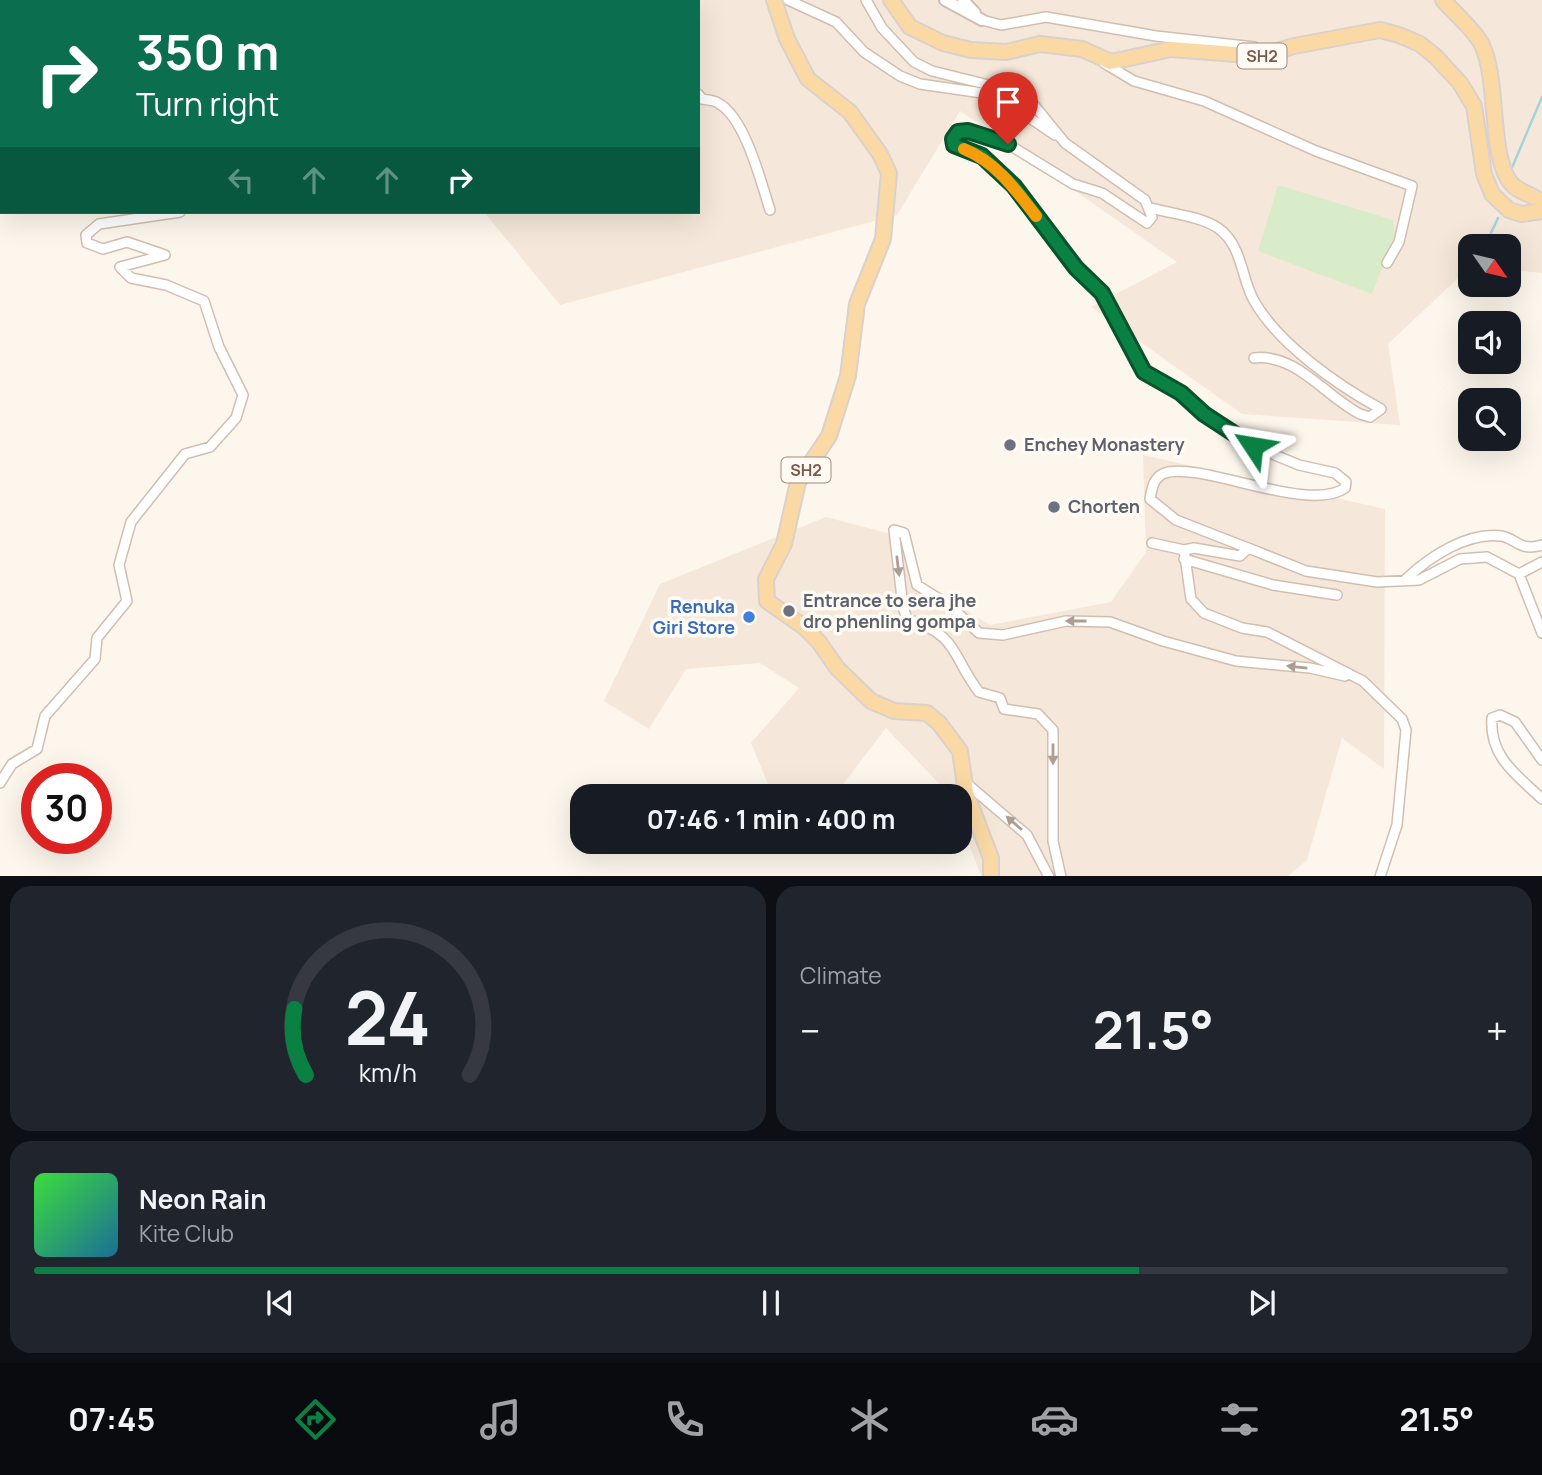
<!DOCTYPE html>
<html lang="en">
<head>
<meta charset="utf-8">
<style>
	body { margin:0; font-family:Manrope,sans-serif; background:#20242c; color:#f1f3f6; height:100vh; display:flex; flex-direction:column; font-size:26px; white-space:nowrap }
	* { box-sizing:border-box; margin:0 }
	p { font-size:23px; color:#9ea1a6 }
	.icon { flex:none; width:38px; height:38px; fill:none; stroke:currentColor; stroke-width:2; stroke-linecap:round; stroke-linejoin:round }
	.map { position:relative; height:876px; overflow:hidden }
	.sheet { display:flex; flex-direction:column; gap:10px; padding:10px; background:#0d0f14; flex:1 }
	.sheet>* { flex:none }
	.hud { position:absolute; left:0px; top:0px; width:700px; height:214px; box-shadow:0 7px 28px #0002; background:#0b6e4f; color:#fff; overflow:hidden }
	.needle { width:46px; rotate:124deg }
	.controls { position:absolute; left:1458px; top:234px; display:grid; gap:14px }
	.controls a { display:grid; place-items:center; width:63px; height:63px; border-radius:14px; background:#171b24; box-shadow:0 7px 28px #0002; font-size:35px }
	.speed { position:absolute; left:21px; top:763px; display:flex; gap:14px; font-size:35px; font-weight:700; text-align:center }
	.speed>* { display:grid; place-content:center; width:91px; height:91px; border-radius:50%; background:#171b24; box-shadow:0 7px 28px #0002; line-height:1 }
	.speed .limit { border:10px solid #d22; background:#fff; color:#111 }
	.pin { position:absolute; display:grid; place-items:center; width:60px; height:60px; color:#fff; margin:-72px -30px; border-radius:50% 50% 50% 0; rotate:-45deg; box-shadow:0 0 7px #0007 }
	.pin .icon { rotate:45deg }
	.me { position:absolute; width:77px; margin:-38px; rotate:303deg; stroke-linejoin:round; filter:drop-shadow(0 0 5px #0008) }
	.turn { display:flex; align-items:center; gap:24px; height:147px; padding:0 21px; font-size:32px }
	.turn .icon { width:91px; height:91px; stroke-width:2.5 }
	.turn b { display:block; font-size:49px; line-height:60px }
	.lanes { display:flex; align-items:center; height:66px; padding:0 21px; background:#0003; justify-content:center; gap:35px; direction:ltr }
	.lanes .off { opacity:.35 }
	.big { font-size:52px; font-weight:700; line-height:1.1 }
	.sheet .widget { flex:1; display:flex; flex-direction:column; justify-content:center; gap:10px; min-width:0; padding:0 24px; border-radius:21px; background:#20242c }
	.sheet .dial { align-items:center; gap:0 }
	.dial svg { height:182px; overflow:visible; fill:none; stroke:#363941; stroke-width:7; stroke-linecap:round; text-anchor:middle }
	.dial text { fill:#f1f3f6; stroke:none }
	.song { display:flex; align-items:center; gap:21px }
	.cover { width:84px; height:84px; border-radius:10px; background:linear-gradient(135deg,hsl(120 70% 55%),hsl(200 70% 35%)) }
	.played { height:7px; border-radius:4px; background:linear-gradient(90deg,#0b8043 75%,#363941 75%) }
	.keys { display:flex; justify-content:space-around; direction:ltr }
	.heat { display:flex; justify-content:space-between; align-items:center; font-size:38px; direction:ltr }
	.sheet .tiles { flex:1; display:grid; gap:10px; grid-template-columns:1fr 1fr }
	.widget:last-child { grid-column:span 2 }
	.trip { position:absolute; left:570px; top:784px; width:402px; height:70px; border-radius:21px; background:#171b24; box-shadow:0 7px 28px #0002; font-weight:700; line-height:70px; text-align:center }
	.dock { display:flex; height:112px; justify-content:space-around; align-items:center; background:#090b0e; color:#9ea1a6 }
	.dock .icon { width:49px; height:49px }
	.dock .active { color:#0b8043 }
	.dock b { font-size:32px; color:#f1f3f6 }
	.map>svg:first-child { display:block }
	.residential { fill:#f5e8da }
	.green { fill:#d8ecc9 }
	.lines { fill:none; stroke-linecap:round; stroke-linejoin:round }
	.stream { stroke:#a5d3da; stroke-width:2.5 }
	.minor-casing { stroke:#d1beb0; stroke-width:12 }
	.tertiary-casing { stroke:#d1beb0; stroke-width:14 }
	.primary-casing { stroke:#dad1cd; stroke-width:18 }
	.minor { stroke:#fff; stroke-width:9 }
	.tertiary { stroke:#fff; stroke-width:10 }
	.primary { stroke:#fbd9a5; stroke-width:14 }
	.oneway { fill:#af9d94 }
	.route-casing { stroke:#07532c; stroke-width:18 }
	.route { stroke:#0b8043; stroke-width:12 }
	.slow { stroke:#f59e0b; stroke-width:12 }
	.worship-dot { fill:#6b7280; stroke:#fffaf3; stroke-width:2.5 }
	.shop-dot { fill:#3f7fe0; stroke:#fffaf3; stroke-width:2.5 }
	.labels { text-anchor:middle; stroke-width:7; stroke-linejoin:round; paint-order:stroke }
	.shield { fill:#fffaf3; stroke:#a28b7f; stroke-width:2 }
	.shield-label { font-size:16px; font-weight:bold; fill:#7a5c4d }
	.worship-label { font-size:18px; font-weight:bold; fill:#5b616d; stroke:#fffaf3; text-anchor:start }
	.shop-label { font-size:18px; font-weight:bold; fill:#366cbe; stroke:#fffaf3; text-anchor:end }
</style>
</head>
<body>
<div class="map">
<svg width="1542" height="877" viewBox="0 0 1542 877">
	<rect width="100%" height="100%" fill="#fdf6ec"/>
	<!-- residential -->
	<path class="residential" d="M310,0H1542V273L1509,270L1508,247H1470V267L1388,344L1400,425L1242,414L1091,307L1177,262L960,111L897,215L560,305L484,212H698V2Z
		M1143,455L1385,509L1384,769L1342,738L1307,860L1288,876H981L961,823V796H951L886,728L834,796H773L751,743L799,688L760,663L686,669L649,729L604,701L660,584L826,517L906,538L923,583L990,625L1111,602L1146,552Z"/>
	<!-- green -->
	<path class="green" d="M1278,185L1393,220L1395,233L1372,294L1258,251Z"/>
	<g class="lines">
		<!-- stream -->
		<path class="stream" d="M1511,170L1542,97
			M1491,233L1498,218"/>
		<!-- minor casing -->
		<g class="minor-casing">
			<path id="minor" d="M89,0L93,2
				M426,0L427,2
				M620,0L622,2
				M652,0L654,2
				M788,0L836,22L864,52L900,76L920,84L996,95L1055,135
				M866,0L882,28L914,62L932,71L1001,88L1034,105L1065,143L1145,200L1152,217L1147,223L1102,193L1073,184L1008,144L968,131L958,132L953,139L954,145L982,156L1014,186L1076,269L1102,293L1144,372L1181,393L1204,414L1253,446L1299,465L1335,473L1346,482L1345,488C1309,514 1200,461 1165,473C1153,477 1152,489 1150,499L1176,520L1248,548L1240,556L1194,548L1184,550L1191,599L1204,613L1242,628L1267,632L1363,681L1402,719L1406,730L1397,825L1380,877
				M43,2L49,0
				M0,7H2
				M982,20L1001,25L1046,17L1156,36L1254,47L1261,56
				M1104,63L1134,81L1204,101L1316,151L1412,186L1399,242L1387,263
				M698,94L702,99C707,100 714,100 718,103C745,117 761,182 770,210
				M1151,208C1172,214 1200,216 1218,228C1242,245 1241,276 1253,299C1277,343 1337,385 1381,409L1370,417L1360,414C1326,397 1296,353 1254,358
				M1152,543L1184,550
				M1248,548L1306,571L1377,582L1419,580L1460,559L1487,557L1519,574L1542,633
				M1184,559L1273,585L1337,595
				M1519,574L1542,562
				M1406,579C1429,557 1467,532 1501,536C1516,538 1519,552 1542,545
				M1542,760L1515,722L1500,715L1492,718C1489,757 1517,775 1542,799
				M965,782L1027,835L1049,877
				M0,783L12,764L37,749L45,716L95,659L97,638L127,601L119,565L131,522L185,454L210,447L236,418L243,395L219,347L204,301L166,285L131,278L120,267L165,255L127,242L103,249L87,243L86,235L99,224L180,212
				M1061,877L1053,841V730L1038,714L1004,709L1000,698L979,692C951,655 959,635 907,619L903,607L894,530L904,533L917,585L949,605L979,633L1003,635L1066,621L1110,622L1163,641L1236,661L1310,668L1345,676"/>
		</g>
		<!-- tertiary casing -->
		<g class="tertiary-casing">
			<path id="tertiary" d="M945,0L982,20
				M963,0L975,13"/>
		</g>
		<!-- primary casing -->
		<g class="primary-casing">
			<path id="primary" d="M774,0L787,39L808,79L850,112L880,154L889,173L883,239L857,304L848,376L829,436L798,482L784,544L766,579L767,601L804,627L819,642L837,668L871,701L894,711L927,713L939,723L960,751L966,793L991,858V877
				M891,0L910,27L943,43L971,50L1006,52L1040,44L1082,49L1111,62L1171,49L1261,56L1294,46L1380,30L1399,35L1420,44L1436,57L1460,83L1474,106L1484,174L1492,194L1509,210L1521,214L1542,211
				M1443,0C1454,13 1474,29 1482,45C1499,81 1489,153 1510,182C1517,192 1532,194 1542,202"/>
		</g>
		<!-- minor -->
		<use href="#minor" class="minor"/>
		<!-- tertiary -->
		<use href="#tertiary" class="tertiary"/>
		<!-- primary -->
		<use href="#primary" class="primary"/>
	</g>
	<!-- one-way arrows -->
	<defs><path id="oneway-solid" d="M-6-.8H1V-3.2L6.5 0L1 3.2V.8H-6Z" transform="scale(1.75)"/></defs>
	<g class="oneway">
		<use href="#oneway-solid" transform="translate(898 566) rotate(83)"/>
		<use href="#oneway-solid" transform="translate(1076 621) rotate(180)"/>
		<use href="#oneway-solid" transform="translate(1297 667) rotate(-174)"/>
		<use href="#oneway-solid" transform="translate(1053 754) rotate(90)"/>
		<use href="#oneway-solid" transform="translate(1014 823) rotate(-139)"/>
	</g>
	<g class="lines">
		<!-- route casing -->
		<g class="route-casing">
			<path id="route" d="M1008,144L968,131L958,132L953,139L954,145L982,156L1014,186L1076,268L1102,293L1144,372L1181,393L1204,414L1253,446"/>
		</g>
		<!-- route -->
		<use href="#route" class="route"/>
		<!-- slow -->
		<path class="slow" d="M964,149C996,162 1016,190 1036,216"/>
	</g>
	<!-- markers -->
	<g class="worship-dot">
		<circle cx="1010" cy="445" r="7"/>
		<circle cx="1054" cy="507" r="7"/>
		<circle cx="789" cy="611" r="7"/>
	</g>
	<circle class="shop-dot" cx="749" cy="617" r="7"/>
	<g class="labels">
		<!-- shield labels -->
		<g class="shield">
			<rect x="1237.5" y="43.5" width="49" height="25" rx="5"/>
			<rect x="781.5" y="457.5" width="49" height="25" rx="5"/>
		</g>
		<g class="shield-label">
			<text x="1262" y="62">SH2</text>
			<text x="806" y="476">SH2</text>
		</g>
		<!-- worship labels -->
		<g class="worship-label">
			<text x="1024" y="451">Enchey Monastery</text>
			<text x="1068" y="513">Chorten</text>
			<text x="803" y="607">Entrance to sera jhe<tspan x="803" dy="21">dro phenling gompa</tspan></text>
		</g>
		<!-- shop labels -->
		<g class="shop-label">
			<text x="735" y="613">Renuka<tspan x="735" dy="21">Giri Store</tspan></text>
		</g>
	</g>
</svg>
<div class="controls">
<a><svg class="needle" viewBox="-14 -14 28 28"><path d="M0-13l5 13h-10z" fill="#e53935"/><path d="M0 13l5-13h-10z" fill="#9ea1a6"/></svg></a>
<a><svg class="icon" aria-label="sound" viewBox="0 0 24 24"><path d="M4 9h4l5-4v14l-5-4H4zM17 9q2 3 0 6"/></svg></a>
<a><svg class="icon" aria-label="search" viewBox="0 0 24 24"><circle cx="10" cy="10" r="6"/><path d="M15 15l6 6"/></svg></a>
</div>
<div class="speed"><div class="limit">30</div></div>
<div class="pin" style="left:1008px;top:144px;background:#d93025"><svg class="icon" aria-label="arrive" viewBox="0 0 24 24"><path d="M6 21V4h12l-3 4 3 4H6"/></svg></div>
<svg class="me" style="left:1253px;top:446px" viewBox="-20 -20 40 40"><path d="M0-17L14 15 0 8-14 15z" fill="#0b8043" stroke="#fff" stroke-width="4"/></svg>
<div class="trip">07:46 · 1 min · 400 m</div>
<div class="hud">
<div class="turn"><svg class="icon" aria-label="right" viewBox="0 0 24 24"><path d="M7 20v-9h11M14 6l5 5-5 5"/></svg><div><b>350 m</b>Turn right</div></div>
<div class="lanes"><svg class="icon off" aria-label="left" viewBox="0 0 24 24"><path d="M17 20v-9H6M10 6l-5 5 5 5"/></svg><svg class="icon off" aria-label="ahead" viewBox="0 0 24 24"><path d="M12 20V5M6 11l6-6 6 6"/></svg><svg class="icon off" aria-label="ahead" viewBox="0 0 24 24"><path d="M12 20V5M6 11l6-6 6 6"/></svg><svg class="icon" aria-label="right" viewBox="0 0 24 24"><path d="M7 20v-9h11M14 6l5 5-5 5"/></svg></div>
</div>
</div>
<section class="sheet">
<div class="tiles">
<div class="widget dial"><svg viewBox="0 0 100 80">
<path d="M14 69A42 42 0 1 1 86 69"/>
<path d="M14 69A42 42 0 0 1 9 40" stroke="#0b8043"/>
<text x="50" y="56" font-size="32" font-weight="700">24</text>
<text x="50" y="72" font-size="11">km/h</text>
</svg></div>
<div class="widget"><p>Climate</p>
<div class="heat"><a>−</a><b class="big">21.5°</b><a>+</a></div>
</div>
<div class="widget">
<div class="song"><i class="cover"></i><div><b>Neon Rain</b><p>Kite Club</p></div></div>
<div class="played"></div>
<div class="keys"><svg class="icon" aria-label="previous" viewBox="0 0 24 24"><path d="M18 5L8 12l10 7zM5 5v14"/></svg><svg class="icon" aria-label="pause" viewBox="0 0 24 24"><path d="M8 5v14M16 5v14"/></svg><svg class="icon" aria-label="next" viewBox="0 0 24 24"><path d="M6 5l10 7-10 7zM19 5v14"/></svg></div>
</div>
</div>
</section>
<nav class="dock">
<b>07:45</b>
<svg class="icon active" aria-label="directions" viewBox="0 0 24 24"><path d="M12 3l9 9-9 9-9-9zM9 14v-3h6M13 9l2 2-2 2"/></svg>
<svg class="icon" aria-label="music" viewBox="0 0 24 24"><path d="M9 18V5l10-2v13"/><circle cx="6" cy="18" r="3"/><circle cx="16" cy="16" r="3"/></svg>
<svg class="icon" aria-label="phone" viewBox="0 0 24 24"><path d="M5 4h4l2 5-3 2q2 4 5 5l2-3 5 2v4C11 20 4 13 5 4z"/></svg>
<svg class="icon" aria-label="climate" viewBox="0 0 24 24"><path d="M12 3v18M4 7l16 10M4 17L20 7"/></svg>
<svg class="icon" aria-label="car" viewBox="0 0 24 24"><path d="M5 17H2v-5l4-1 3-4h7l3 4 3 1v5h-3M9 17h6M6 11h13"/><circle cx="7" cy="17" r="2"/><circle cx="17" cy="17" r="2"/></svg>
<svg class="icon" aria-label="filters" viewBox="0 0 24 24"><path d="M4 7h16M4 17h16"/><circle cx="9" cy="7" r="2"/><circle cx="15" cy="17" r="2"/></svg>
<b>21.5°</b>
</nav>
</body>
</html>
